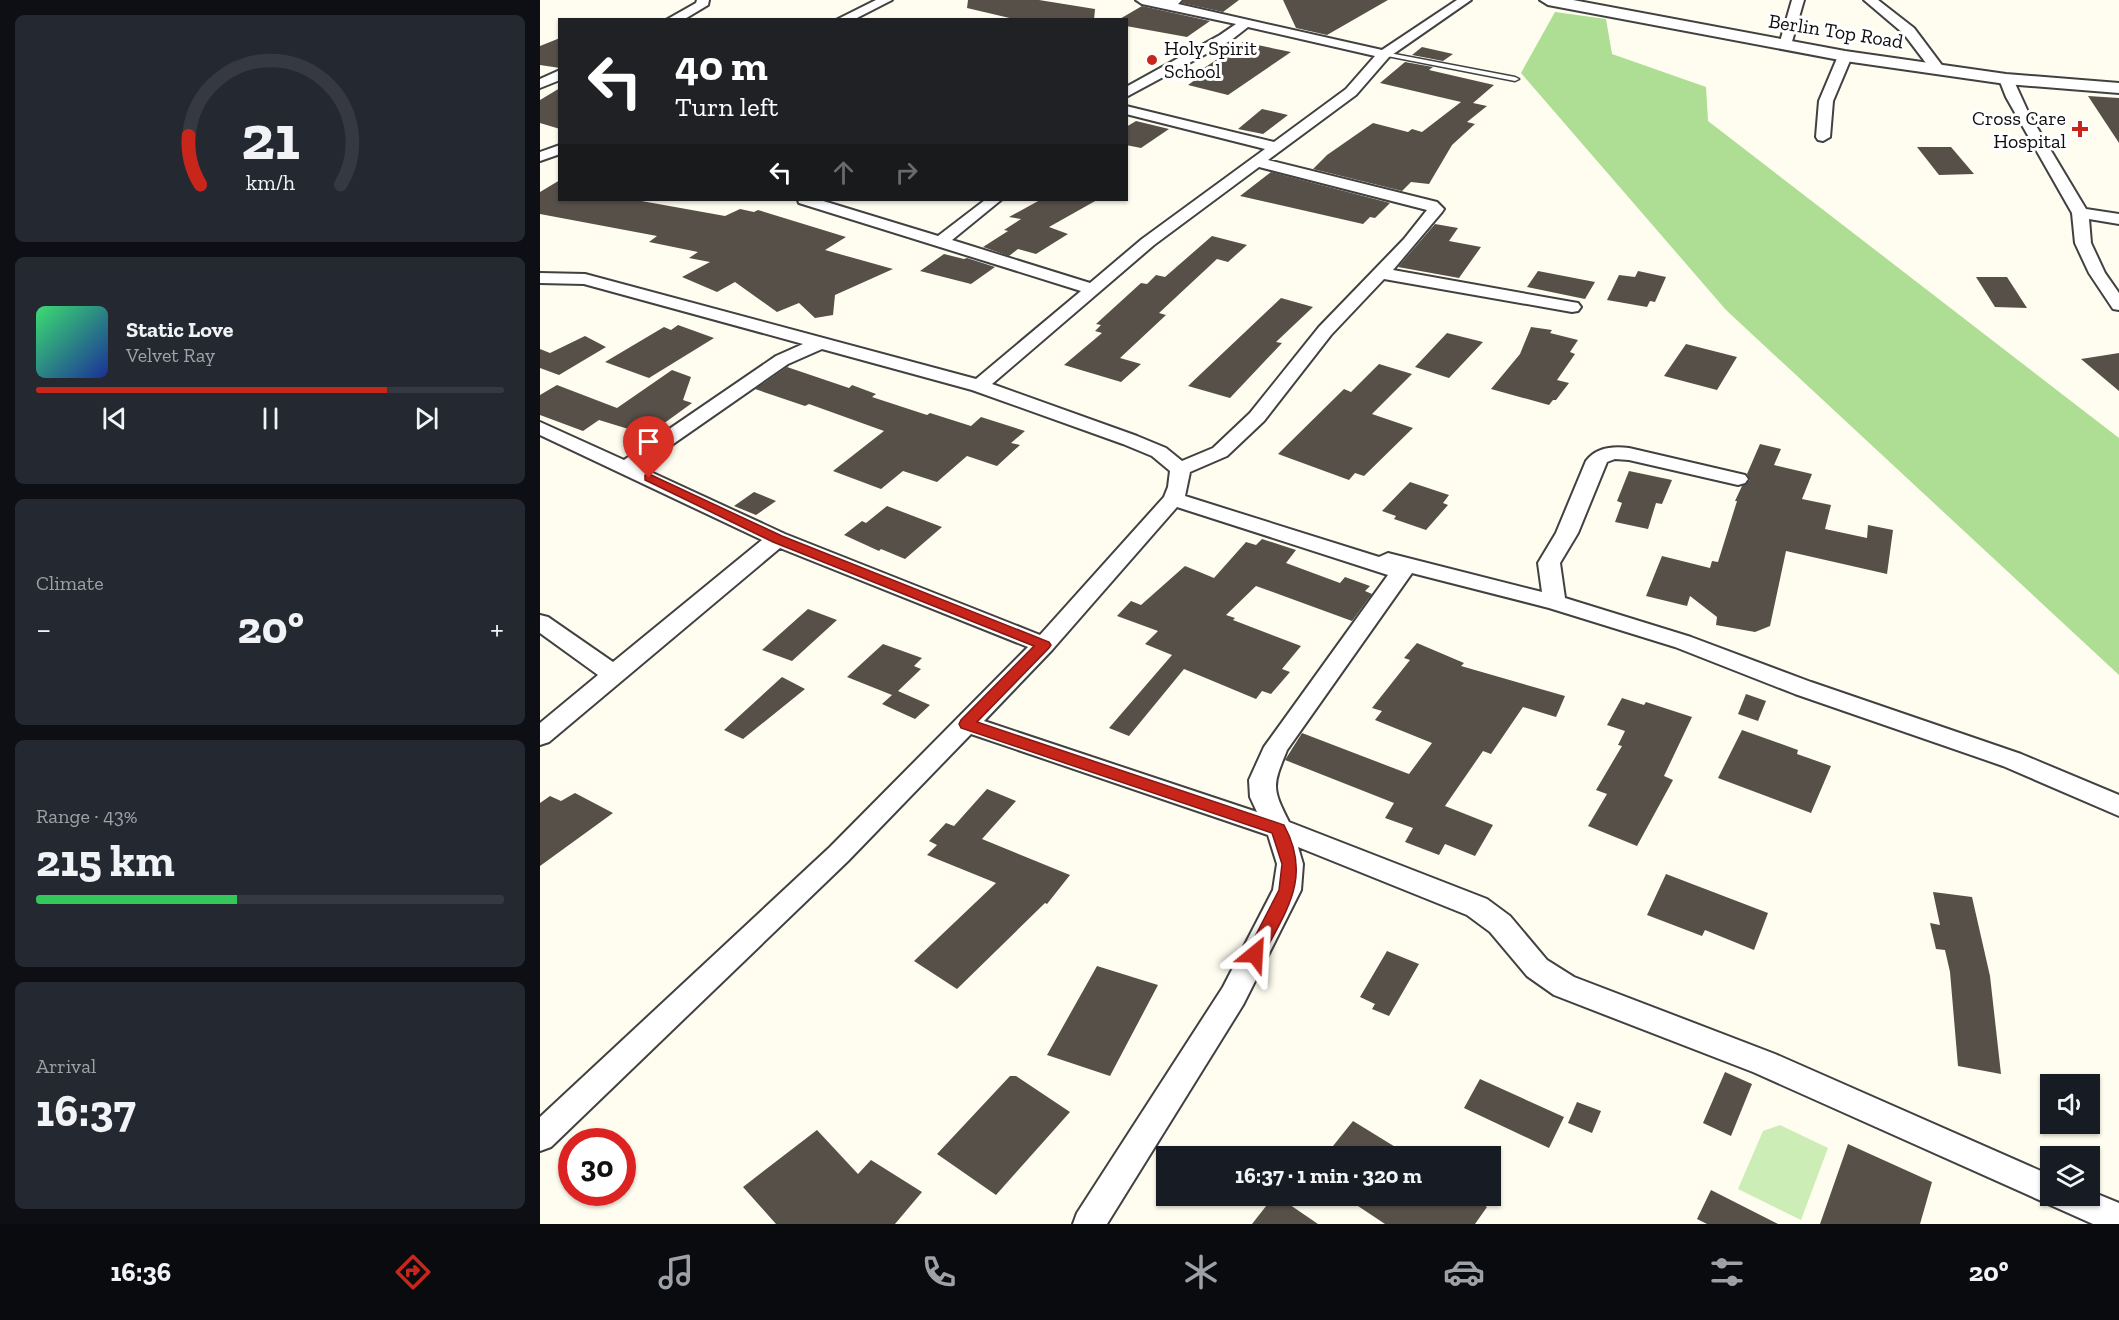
<!DOCTYPE html>
<html lang="en">
<head>
<meta charset="utf-8">
<style>
	body { margin:0; font-family:"Zilla Slab",serif; background:#242831; color:#f1f3f6; height:100vh; display:flex; flex-direction:column; font-size:22px; white-space:nowrap }
	* { box-sizing:border-box; margin:0 }
	p { font-size:20px; color:#9ea1a6 }
	.icon { flex:none; width:33px; height:33px; fill:none; stroke:currentColor; stroke-width:2; stroke-linecap:round; stroke-linejoin:round }
	.map { position:relative; flex:1; overflow:hidden }
	.sheet { display:flex; flex-direction:column; gap:15px; padding:15px; background:#0d0f14; width:540px }
	.sheet>* { flex:none }
	.guide { position:absolute; left:18px; top:18px; width:570px; height:183px; border-radius:0px; box-shadow:0 2px 4px #0004; background:#202124; color:#fff; overflow:hidden }
	.buttons { position:absolute; left:1500px; top:1074px; display:grid; gap:12px }
	.buttons a { display:grid; place-items:center; width:60px; height:60px; border-radius:0px; background:#171b24; box-shadow:0 2px 4px #0004; font-size:30px }
	.speed { position:absolute; left:18px; top:1128px; display:flex; gap:12px; font-size:30px; font-weight:700; text-align:center }
	.speed>* { display:grid; place-content:center; width:78px; height:78px; border-radius:50%; background:#171b24; box-shadow:0 2px 4px #0004; line-height:1 }
	.speed .limit { border:9px solid #d22; background:#fff; color:#111 }
	.pin { position:absolute; display:grid; place-items:center; width:51px; height:51px; color:#fff; margin:-62px -26px; border-radius:50% 50% 50% 0; rotate:-45deg; box-shadow:0 0 6px #0007 }
	.pin .icon { rotate:45deg }
	.me { position:absolute; width:66px; margin:-33px; rotate:27deg; stroke-linejoin:round; filter:drop-shadow(0 0 4px #0008) }
	.turn { display:flex; align-items:center; gap:21px; height:126px; padding:0 18px; font-size:27px }
	.turn .icon { width:78px; height:78px; stroke-width:2.5 }
	.turn b { display:block; font-size:42px; line-height:51px }
	.lanes { display:flex; align-items:center; height:57px; padding:0 18px; background:#0003; justify-content:center; gap:30px; direction:ltr }
	.lanes .off { opacity:.35 }
	.big { font-size:45px; font-weight:700; line-height:1.1 }
	.sheet .widget { flex:1; display:flex; flex-direction:column; justify-content:center; gap:9px; min-width:0; padding:0 21px; border-radius:9px; background:#242831 }
	.sheet .dial { align-items:center; gap:0 }
	.dial svg { height:156px; overflow:visible; fill:none; stroke:#363941; stroke-width:7; stroke-linecap:round; text-anchor:middle }
	.dial text { fill:#f1f3f6; stroke:none }
	.song { display:flex; align-items:center; gap:18px }
	.cover { width:72px; height:72px; border-radius:9px; background:linear-gradient(135deg,hsl(140 70% 55%),hsl(230 70% 35%)) }
	.played { height:6px; border-radius:3px; background:linear-gradient(90deg,#c8251b 75%,#363941 75%) }
	.keys { display:flex; justify-content:space-around; direction:ltr }
	.heat { display:flex; justify-content:space-between; align-items:center; font-size:33px; direction:ltr }
	.charge { height:9px; border-radius:4px; background:linear-gradient(90deg,#34c759 43%,#363941 0) }
	.trip { position:absolute; left:616px; top:1146px; width:345px; height:60px; border-radius:0px; background:#171b24; box-shadow:0 2px 4px #0004; font-weight:700; line-height:60px; text-align:center }
	.menu { display:flex; height:96px; justify-content:space-around; align-items:center; background:#090b0e; color:#9ea1a6 }
	.menu .icon { width:42px; height:42px }
	.menu .active { color:#c8251b }
	.menu b { font-size:27px; color:#f1f3f6 }
	main { display:flex; flex:1; min-height:0 }
	.map>svg:first-child { display:block }
	.green { fill:#ccedb5 }
	.forest { fill:#adde93 }
	.building { fill:#575049 }
	.lines { fill:none; stroke-linecap:round; stroke-linejoin:round }
	.service-casing { stroke:#414141; stroke-width:3 }
	.minor-casing { stroke:#414141; stroke-width:4 }
	.tertiary-casing { stroke:#414141; stroke-width:4 }
	.service { fill:#fff; fill-rule:evenodd }
	.minor { fill:#fff; fill-rule:evenodd }
	.tertiary { fill:#fff; fill-rule:evenodd }
	.route { fill:#c8251b; stroke:#821812; stroke-width:1.5 }
	.poi-dot { fill:#c8251b; stroke:#fff; stroke-width:2 }
	.labels { text-anchor:middle; stroke-width:6; stroke-linejoin:round; paint-order:stroke }
	.far-street-label { font-size:20px; fill:#0e0e0e; stroke:#fff }
	.far-poi-label { font-size:20px; fill:#0e0e0e; stroke:#fff; text-anchor:start }
</style>
</head>
<body>
<main>
<section class="sheet">
<div class="widget dial"><svg viewBox="0 0 100 80">
<path d="M14 69A42 42 0 1 1 86 69"/>
<path d="M14 69A42 42 0 0 1 8 44" stroke="#c8251b"/>
<text x="50" y="56" font-size="32" font-weight="700">21</text>
<text x="50" y="72" font-size="11">km/h</text>
</svg></div>
<div class="widget">
<div class="song"><i class="cover"></i><div><b>Static Love</b><p>Velvet Ray</p></div></div>
<div class="played"></div>
<div class="keys"><svg class="icon" aria-label="previous" viewBox="0 0 24 24"><path d="M18 5L8 12l10 7zM5 5v14"/></svg><svg class="icon" aria-label="pause" viewBox="0 0 24 24"><path d="M8 5v14M16 5v14"/></svg><svg class="icon" aria-label="next" viewBox="0 0 24 24"><path d="M6 5l10 7-10 7zM19 5v14"/></svg></div>
</div>
<div class="widget"><p>Climate</p>
<div class="heat"><a>−</a><b class="big">20°</b><a>+</a></div>
</div>
<div class="widget"><p>Range · 43%</p><b class="big">215 km</b><div class="charge"></div></div>
<div class="widget"><p>Arrival</p><b class="big">16:37</b></div>
</section>
<div class="map">
<svg width="1579" height="1224" viewBox="0 0 1579 1224">
	<rect width="100%" height="100%" fill="#fffdef"/>
	<!-- green -->
	<path class="green" d="M1240,1125L1288,1148L1261,1220L1198,1189L1223,1131Z"/>
	<!-- forest -->
	<path class="forest" d="M1015,12L1066,19L1072,54L1166,87L1168,121L1579,438V675L1186,310L981,73Z"/>
	<!-- building -->
	<path class="building" d="M428,0H499L555,9L554,20H478L427,8Z
		M644,0H699L683,12L642,3Z
		M743,0H848L787,35L756,28Z
		M602,6L670,21L647,37L586,26V20H578Z
		M20,38V68L0,65V46Z
		M703,42L751,52L688,95L648,85L655,80L651,79L655,77L652,76Z
		M882,47L913,54L903,61L872,55Z
		M865,62L893,67L889,70L954,85L933,103L947,106L927,122L935,124L912,145L889,184L871,182L862,191L773,169L787,155L833,123L868,132L872,129L882,132L921,102L840,83Z
		M20,88V129L0,123V100Z
		M1548,96L1579,98V143Z
		M722,109L748,115L723,134L698,129Z
		M596,121L629,129L601,148L586,145V127Z
		M1377,147H1411L1434,174L1399,175Z
		M731,172L850,203L835,218L830,217L823,224L700,196Z
		M20,180V200H96L185,216L200,209L214,212L218,210L306,237L285,250L353,269L295,295L293,315L275,318L259,303L237,312L195,282L177,292L142,277L170,262L149,258L158,252L109,242L117,236L0,214V192Z
		M500,200H557L509,227L528,234L496,254L478,249L469,256L443,247L468,231L464,230L481,219L469,217Z
		M895,224L918,228L909,241L941,247L919,278L858,267Z
		M672,236L707,245L688,262L677,259L619,313L626,315L580,358L601,364L581,382L524,365L562,333L555,331L561,325L556,324L601,283L607,284L616,275L625,277Z
		M404,254L424,259L427,258L455,267L431,284L380,271Z
		M998,271L1055,282L1045,299L987,287Z
		M1098,271L1126,277L1115,302L1110,301L1107,307L1067,300L1079,275L1095,277Z
		M1436,277H1467L1487,308L1455,307Z
		M741,298L773,307L736,342L742,343L690,398L648,386Z
		M138,325L174,338L109,378L65,362L124,327L131,330Z
		M991,327L1012,330L1010,333L1038,340L1030,352L1035,354L1017,380L1029,383L1016,400H1013L1009,405L951,389L980,354Z
		M907,333L943,342L909,378L875,367Z
		M45,336L66,347L19,375L0,368V349L10,353Z
		M1146,344L1197,357L1177,390L1124,376Z
		M1579,353V391L1541,359Z
		M839,364L872,374L832,414L873,428L824,476L815,473L809,480L738,454L804,389L811,392Z
		M247,367L309,388L312,385L336,394L332,397L387,415L390,413L431,426L441,417L485,431L471,443L480,445L457,466L427,456L397,482L363,471L341,489L293,471L344,431L269,404L265,406L215,389Z
		M132,370L151,377L143,400L152,403L108,435L59,420L43,431L0,415V395L17,385L77,408Z
		M1220,444L1241,449L1234,465L1272,474L1262,499L1291,505L1285,529L1327,538L1328,525L1353,530L1347,574L1246,551L1230,626L1215,632L1176,625L1177,617L1150,596L1147,606L1106,596L1122,556L1170,568L1172,561L1178,562L1197,501H1195L1202,486L1210,480L1207,474Z
		M1089,471L1132,480L1122,504L1116,503L1108,529L1075,522L1082,503L1077,501Z
		M870,482L909,495L903,503L908,505L886,530L854,519L856,516L842,511Z
		M214,492L236,501L216,515L194,506Z
		M347,506L402,527L365,559L341,549L339,551L304,535L322,521L326,523Z
		M722,539L756,550L746,563L800,583L805,577L830,586L825,591L832,594L812,621L716,586L686,615L695,618L693,620L761,646L742,669L750,672L731,694L722,691L716,699L644,669L589,736L569,728L632,655L605,644L618,631L577,616L591,601L601,605L645,566L674,578L706,542L716,545Z
		M268,609L297,620L252,661L222,650Z
		M877,643L924,663L921,666L1025,696L1016,717L983,707L951,754L943,751L905,806L953,825L935,856L905,844L899,855L865,842L873,828L845,818L854,803L745,760L762,733L869,774L892,743L835,720L842,711L832,708L870,660L864,658Z
		M343,644L382,658L374,666L381,669L358,691L390,705L375,719L342,704L352,695L307,677Z
		M242,677L265,689L203,739L184,730Z
		M1206,694L1226,701L1218,721L1198,714Z
		M1082,698L1104,705L1106,702L1152,717L1124,776L1133,780L1097,846L1048,826L1067,794L1056,790L1082,746L1078,745L1085,731L1067,725Z
		M1202,730L1258,750L1257,754L1291,766L1271,813L1178,778Z
		M447,789L476,801L442,839L530,875L507,904L505,903L417,989L374,961L456,883L387,855L397,845L389,841L406,823L414,826Z
		M35,793L73,813L0,866V803L10,796L21,801Z
		M1126,874L1228,913L1214,950L1165,930L1162,936L1107,915Z
		M1393,892L1432,897L1450,976L1461,1074L1418,1066L1410,972L1405,950L1396,949L1390,923L1400,925Z
		M847,951L879,964L849,1016L832,1009L835,1004L820,997Z
		M557,966L618,985L570,1076L507,1055Z
		M1185,1072L1212,1084L1191,1136L1163,1123Z
		M470,1076H476L530,1112L456,1195L397,1154Z
		M940,1079L1024,1117L1009,1148L924,1108Z
		M1037,1102L1061,1111L1052,1133L1028,1123Z
		M813,1121L870,1156H785Z
		M277,1130L318,1174L331,1160L382,1192L355,1224H236L203,1187Z
		M1308,1144L1392,1182L1380,1224H1280Z
		M1171,1190L1238,1224H1167L1157,1219Z
		M734,1196H737L778,1224H712Z
		M803,1196H930L947,1207L935,1224H845Z"/>
	<g class="lines">
		<!-- service casing -->
		<g class="service-casing">
			<path id="service" d="M844,52L975,77L979,79L975,81L842,55V53Z"/>
		</g>
		<!-- minor casing -->
		<g class="minor-casing">
			<path id="minor" d="M157,0H169L168,5L143,20H126L156,3Z
				M336,0H352L313,20H296Z
				M596,0H642L638,4L842,50L917,0H931L849,57L816,95L728,160L897,202L904,209L902,212L853,270L1032,302L1038,303L1041,307L1038,311L1032,312L844,279L791,335L724,421L687,456L650,472L645,496L839,557L848,553L1002,592L998,563L1016,533L1046,461C1056,447 1074,446 1089,448L1205,475L1208,479L1205,483L1198,485L1089,460L1075,459L1067,462L1038,533L1020,563L1025,598L1151,637L1271,682L1481,754L1579,795V816L1463,766L1255,694L1135,647L1009,608L872,573L747,750C733,785 731,787 749,822L947,899L970,916L1007,960L1034,977L1235,1054L1510,1175V1196H1550V1191L1579,1203V1224H1553L1213,1072L1014,995L987,976L950,932L927,915L758,847L763,864L761,890L703,1005L567,1224H533L537,1213L683,987L733,890L737,864L728,835L431,734L308,861L11,1147L0,1151V1117L290,847L488,647L240,548L9,742L0,745V723L58,675L0,633V615L8,617L73,662L222,540L0,435V422L84,460L236,356L263,344L44,284L0,283V273L45,274L436,379L541,291L259,203L258,200H280L398,236L445,200H461L412,240L550,283L602,239L725,149L586,114V106L734,142L806,89L835,56L708,27L690,41L586,97V87L680,35L696,24L602,4ZM719,167L887,210L864,239L779,327L710,413L673,448L642,461L626,448L597,436L452,384L614,245ZM282,349L432,390L583,444L612,456L630,471L628,487L624,497L500,635L245,534L100,467L248,364ZM637,507L848,575L724,747L709,780L710,797L717,812L444,721L512,650Z
				M1252,0H1264L1251,45L1245,49L1239,45Z
				M1324,0H1338L1374,28L1404,68L1402,71H1392L1364,34Z
				M1305,52L1312,56L1293,101L1290,137L1283,141L1278,140L1276,137L1279,101L1298,56Z
				M20,70V80L0,88V79Z
				M1466,75L1473,79L1489,114L1546,209L1579,214V224L1549,219L1551,243L1565,273L1579,293V310L1573,309L1549,273L1535,243L1532,213L1466,97L1459,79Z
				M20,145V154L0,161V152Z"/>
		</g>
		<!-- tertiary casing -->
		<g class="tertiary-casing">
			<path id="tertiary" d="M1000,0H1033L1305,51L1466,74L1579,83V93L1466,84L1305,61L1008,5Z"/>
		</g>
		<!-- service -->
		<use href="#service" class="service"/>
		<!-- minor -->
		<use href="#minor" class="minor"/>
		<!-- tertiary -->
		<use href="#tertiary" class="tertiary"/>
	</g>
	<!-- route -->
	<path class="route" d="M109,474L242,536L509,642L511,645L509,648L437,722L744,825C773,878 745,912 721,959L715,961L709,959L706,954L739,890L742,864L732,833L421,728L419,724L421,720L494,646L233,542L105,480V475Z"/>
	<!-- markers -->
	<g class="poi-dot">
		<circle cx="612" cy="60" r="6"/>
		<path d="M1537 120h6v6h6v6h-6v6h-6v-6h-6v-6h6z"/>
	</g>
	<g class="labels">
		<!-- far-street labels -->
		<g class="far-street-label">
			<text transform="translate(1296 31) rotate(9)" y="7">Berlin Top Road</text>
		</g>
		<!-- far-poi labels -->
		<g class="far-poi-label">
			<text x="624" y="55">Holy Spirit<tspan x="624" dy="23">School</tspan></text>
			<text x="1526" y="125" text-anchor="end">Cross Care<tspan x="1526" dy="23">Hospital</tspan></text>
		</g>
	</g>
</svg>
<div class="buttons">
<a><svg class="icon" aria-label="sound" viewBox="0 0 24 24"><path d="M4 9h4l5-4v14l-5-4H4zM17 9q2 3 0 6"/></svg></a>
<a><svg class="icon" aria-label="layers" viewBox="0 0 24 24"><path d="M12 4l9 5-9 5-9-5zM3 14l9 5 9-5"/></svg></a>
</div>
<div class="speed"><div class="limit">30</div></div>
<div class="pin" style="left:109px;top:478px;background:#d93025"><svg class="icon" aria-label="arrive" viewBox="0 0 24 24"><path d="M6 21V4h12l-3 4 3 4H6"/></svg></div>
<svg class="me" style="left:715px;top:954px" viewBox="-20 -20 40 40"><path d="M0-17L14 15 0 8-14 15z" fill="#c8251b" stroke="#fff" stroke-width="4"/></svg>
<div class="trip">16:37 · 1 min · 320 m</div>
<div class="guide">
<div class="turn"><svg class="icon" aria-label="left" viewBox="0 0 24 24"><path d="M17 20v-9H6M10 6l-5 5 5 5"/></svg><div><b>40 m</b>Turn left</div></div>
<div class="lanes"><svg class="icon" aria-label="left" viewBox="0 0 24 24"><path d="M17 20v-9H6M10 6l-5 5 5 5"/></svg><svg class="icon off" aria-label="ahead" viewBox="0 0 24 24"><path d="M12 20V5M6 11l6-6 6 6"/></svg><svg class="icon off" aria-label="right" viewBox="0 0 24 24"><path d="M7 20v-9h11M14 6l5 5-5 5"/></svg></div>
</div>
</div>
</main>
<nav class="menu">
<b>16:36</b>
<svg class="icon active" aria-label="directions" viewBox="0 0 24 24"><path d="M12 3l9 9-9 9-9-9zM9 14v-3h6M13 9l2 2-2 2"/></svg>
<svg class="icon" aria-label="music" viewBox="0 0 24 24"><path d="M9 18V5l10-2v13"/><circle cx="6" cy="18" r="3"/><circle cx="16" cy="16" r="3"/></svg>
<svg class="icon" aria-label="phone" viewBox="0 0 24 24"><path d="M5 4h4l2 5-3 2q2 4 5 5l2-3 5 2v4C11 20 4 13 5 4z"/></svg>
<svg class="icon" aria-label="climate" viewBox="0 0 24 24"><path d="M12 3v18M4 7l16 10M4 17L20 7"/></svg>
<svg class="icon" aria-label="car" viewBox="0 0 24 24"><path d="M5 17H2v-5l4-1 3-4h7l3 4 3 1v5h-3M9 17h6M6 11h13"/><circle cx="7" cy="17" r="2"/><circle cx="17" cy="17" r="2"/></svg>
<svg class="icon" aria-label="filters" viewBox="0 0 24 24"><path d="M4 7h16M4 17h16"/><circle cx="9" cy="7" r="2"/><circle cx="15" cy="17" r="2"/></svg>
<b>20°</b>
</nav>
</body>
</html>
